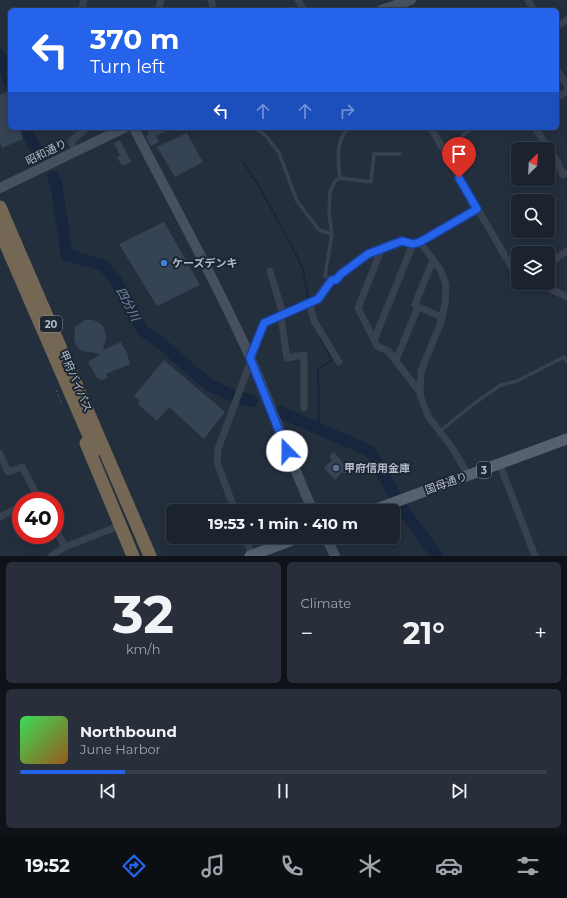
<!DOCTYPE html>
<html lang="en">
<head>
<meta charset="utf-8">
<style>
	body { margin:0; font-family:Montserrat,"Noto Sans JP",sans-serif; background:#282f3a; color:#f1f3f6; height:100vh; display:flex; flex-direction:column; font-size:15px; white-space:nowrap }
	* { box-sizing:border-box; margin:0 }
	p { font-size:13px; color:#a0a4aa }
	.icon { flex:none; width:22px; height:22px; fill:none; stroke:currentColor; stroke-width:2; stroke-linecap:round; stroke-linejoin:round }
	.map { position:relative; height:556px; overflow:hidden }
	.sheet { display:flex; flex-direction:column; gap:6px; padding:6px; background:#0f1319; flex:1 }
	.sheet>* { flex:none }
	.banner { position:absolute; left:8px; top:8px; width:551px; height:122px; border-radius:6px; box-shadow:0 2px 10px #0003,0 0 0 1px #39404a; background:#2563eb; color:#fff; overflow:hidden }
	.needle { width:26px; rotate:24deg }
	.fabs { position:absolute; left:511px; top:142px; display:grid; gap:8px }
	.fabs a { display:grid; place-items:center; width:44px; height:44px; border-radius:6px; background:#1b232e; box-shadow:0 2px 10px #0003,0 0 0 1px #39404a; font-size:20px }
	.speed { position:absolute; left:12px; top:492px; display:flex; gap:8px; font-size:20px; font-weight:700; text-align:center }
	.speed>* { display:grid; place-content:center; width:52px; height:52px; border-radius:50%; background:#1b232e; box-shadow:0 2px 10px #0003,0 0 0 1px #39404a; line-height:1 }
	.speed .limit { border:6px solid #d22; background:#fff; color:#111 }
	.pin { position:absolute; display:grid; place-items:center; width:34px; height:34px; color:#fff; margin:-41px -17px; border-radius:50% 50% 50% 0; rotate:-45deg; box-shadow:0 0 4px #0007 }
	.pin .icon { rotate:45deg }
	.me { position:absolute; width:44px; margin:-22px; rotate:338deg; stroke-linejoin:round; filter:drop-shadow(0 0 3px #0008) }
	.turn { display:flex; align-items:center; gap:14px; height:84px; padding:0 16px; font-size:18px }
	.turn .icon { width:52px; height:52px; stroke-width:2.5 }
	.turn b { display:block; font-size:28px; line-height:34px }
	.lanes { display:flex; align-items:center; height:38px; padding:0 16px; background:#0003; justify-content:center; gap:20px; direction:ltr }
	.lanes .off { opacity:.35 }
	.big { font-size:30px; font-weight:700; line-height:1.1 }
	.sheet .card { flex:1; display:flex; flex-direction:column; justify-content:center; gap:6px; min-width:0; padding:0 14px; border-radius:6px; background:#282f3a }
	.sheet .dial { align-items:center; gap:0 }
	.dial b { font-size:52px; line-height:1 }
	.song { display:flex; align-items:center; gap:12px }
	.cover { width:48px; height:48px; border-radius:6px; background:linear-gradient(135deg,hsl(130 70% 55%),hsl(30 70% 35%)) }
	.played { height:4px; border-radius:2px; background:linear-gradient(90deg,#2563eb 20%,#39404a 20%) }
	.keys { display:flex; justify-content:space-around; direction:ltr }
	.heat { display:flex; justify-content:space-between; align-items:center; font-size:22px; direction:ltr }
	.sheet .tiles { flex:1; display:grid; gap:6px; grid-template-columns:1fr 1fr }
	.card:last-child { grid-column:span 2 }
	.trip { position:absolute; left:166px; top:504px; width:234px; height:40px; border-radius:6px; background:#1b232e; box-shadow:0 2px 10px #0003,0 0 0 1px #39404a; font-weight:700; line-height:40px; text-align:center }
	.dock { display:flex; height:64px; justify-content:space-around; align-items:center; background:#0b0e12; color:#a0a4aa }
	.dock .icon { width:28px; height:28px }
	.dock .current { color:#2563eb }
	.dock b { font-size:18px; color:#f1f3f6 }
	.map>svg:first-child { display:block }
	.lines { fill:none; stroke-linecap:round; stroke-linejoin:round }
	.stream { stroke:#17263c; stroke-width:2 }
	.river { stroke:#17263c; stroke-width:12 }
	.building { fill:#364354 }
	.path { stroke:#3f5557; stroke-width:1; stroke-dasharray:3 3; stroke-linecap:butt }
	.lane { stroke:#38414e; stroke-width:3.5 }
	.street { stroke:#38414e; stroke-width:7 }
	.secondary { stroke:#465061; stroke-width:10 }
	.primary { stroke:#56606e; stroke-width:11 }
	.highway { stroke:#746855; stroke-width:13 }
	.route-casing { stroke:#184099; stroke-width:10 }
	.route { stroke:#2563eb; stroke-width:7 }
	.shop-dot { fill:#3f7fe0; stroke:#1d2633; stroke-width:1.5 }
	.service-dot { fill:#5c6f8a; stroke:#1d2633; stroke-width:1.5 }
	.labels { text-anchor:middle; stroke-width:4; stroke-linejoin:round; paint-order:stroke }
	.shield { fill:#1d2633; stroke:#878f9c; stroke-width:1 }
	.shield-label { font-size:10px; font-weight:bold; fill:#b4bcc9 }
	.street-label { font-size:11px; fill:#b4bcc9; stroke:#1d2633 }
	.poi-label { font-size:11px; font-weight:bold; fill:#b4bcc9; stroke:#1d2633; text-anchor:start }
	.water-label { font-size:12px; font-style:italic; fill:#6d86a8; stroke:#1d2633 }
</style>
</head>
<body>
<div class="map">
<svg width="567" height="556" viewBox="0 0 567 556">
	<rect width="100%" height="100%" fill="#242f3e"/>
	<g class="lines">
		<!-- stream -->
		<path class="stream" d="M243,162L260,188L296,254L303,270L309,301
			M319,428L318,369L332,360L321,339"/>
		<!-- river -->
		<path class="river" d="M0,55L10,84
			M24,128L40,155
			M53,177L56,184L67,255L103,265L115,279L143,331L156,339L209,385L233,396L252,401
			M280,412L370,451L401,507L437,556"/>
	</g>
	<!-- building -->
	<path class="building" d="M9,91L10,128H20L23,139L2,148L0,142V95Z
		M150,128H172L156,136L159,142L151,146L146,138Z
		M187,133L203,162L175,177L157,147Z
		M120,140L131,162L122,166L117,157L120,156L114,143Z
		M164,222L200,285L157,306L119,244Z
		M85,320H93L101,324L104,328L106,338L103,350L121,342L127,353L130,364L106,374L108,378L102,380L97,378L88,362L101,354L83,351L77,347L74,340L75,327Z
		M164,360L225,412L204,439L169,407L157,421L138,404L140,401L134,396Z
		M334,452L351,473H341L335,480L324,468L332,460L329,456Z"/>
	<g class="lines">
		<!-- path -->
		<path class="path" d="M58,391H56L62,404"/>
		<!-- lane -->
		<path class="lane" d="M255,128L266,136L279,153L297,201L319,230L332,234
			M444,151L472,128
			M340,178C338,163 335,139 349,128
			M420,242L477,209
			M332,280L325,276L332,234L329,214L330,192L335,181L340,178L371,182L374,154H400
			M311,302L321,296L332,280H336L341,274L368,254L402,241L413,244
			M439,432L476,402L501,385L517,381L564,357L567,362"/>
		<!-- street -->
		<path class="street" d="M211,0L214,10
			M298,0L304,10
			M528,0L534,10
			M81,10L84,0
			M158,10L161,0
			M557,26L567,20
			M557,70L567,85
			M557,98L567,91
			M431,128L505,256L513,269L518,272
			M535,128L556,159L563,175L567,173
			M75,151L71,141L87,128
			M420,242L440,269L446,284L445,304L441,322L421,371L420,395L428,416L453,449L468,475
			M381,250L358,308L377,346L388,351L420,392
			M548,264L567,251
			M270,271L283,314
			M538,283L567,297
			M311,302L310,306L314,321L339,362
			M418,307L442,317
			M281,317L287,358L304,355V408
			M374,340L413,244
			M396,360L418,307L415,304L433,260
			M0,454L8,472L22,467L40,501
			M500,465L535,556
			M235,511L217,462L218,449L265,323L311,302
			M0,517L21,506
			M55,528L65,547
			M245,537L252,555
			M51,556L65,547L119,526"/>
		<!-- secondary -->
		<path class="secondary" d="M381,10L411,0
			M134,128C173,204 215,279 250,357C272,408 290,460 313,511
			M0,188L124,128
			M326,537L335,556"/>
		<!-- primary -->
		<path class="primary" d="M371,511L567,439
			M250,556L300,537"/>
		<!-- highway -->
		<path class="highway" d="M0,207L150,556
			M0,231L95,450
			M86,443L133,556"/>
	</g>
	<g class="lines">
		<!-- route casing -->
		<g class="route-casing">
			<path id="route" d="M287,451L250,358L264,323L318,299L332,280H336L341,274L368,254L402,241L413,244L420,242L477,209L459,178"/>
		</g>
		<!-- route -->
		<use href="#route" class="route"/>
	</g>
	<!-- markers -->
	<circle class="shop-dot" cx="164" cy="263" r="4"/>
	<circle class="service-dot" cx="336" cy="468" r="4"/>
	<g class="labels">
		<!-- shield labels -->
		<g class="shield">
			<rect x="40" y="316" width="22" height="16" rx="3"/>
			<rect x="477" y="462" width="14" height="16" rx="3"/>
		</g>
		<g class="shield-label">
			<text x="51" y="328">20</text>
			<text x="484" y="474">3</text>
		</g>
		<!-- street labels -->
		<g class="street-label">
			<text transform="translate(46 152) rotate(-26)" y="4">昭和通り</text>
			<text transform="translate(76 381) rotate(67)" y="4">甲府バイパス</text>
			<text transform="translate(446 483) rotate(-20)" y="4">国母通り</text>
		</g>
		<!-- poi labels -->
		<g class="poi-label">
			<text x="172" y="267">ケーズデンキ</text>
			<text x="344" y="472">甲府信用金庫</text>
		</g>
		<!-- water labels -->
		<g class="water-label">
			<text transform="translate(128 304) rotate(62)" y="4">四分川</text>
		</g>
	</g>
</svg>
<div class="fabs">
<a><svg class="needle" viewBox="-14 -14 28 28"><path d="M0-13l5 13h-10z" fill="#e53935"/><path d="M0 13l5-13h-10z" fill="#a0a4aa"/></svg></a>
<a><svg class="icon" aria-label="search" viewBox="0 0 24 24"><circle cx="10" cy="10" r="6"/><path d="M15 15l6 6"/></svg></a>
<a><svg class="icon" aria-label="layers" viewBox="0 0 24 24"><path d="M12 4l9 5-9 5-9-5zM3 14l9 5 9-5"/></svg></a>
</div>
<div class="speed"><div class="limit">40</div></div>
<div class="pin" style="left:459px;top:178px;background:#d93025"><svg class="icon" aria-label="arrive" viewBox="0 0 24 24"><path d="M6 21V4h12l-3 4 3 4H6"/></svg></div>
<svg class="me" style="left:287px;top:451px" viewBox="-20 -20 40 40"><circle r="19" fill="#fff"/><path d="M0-13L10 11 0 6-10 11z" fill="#2563eb"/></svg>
<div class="trip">19:53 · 1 min · 410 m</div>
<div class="banner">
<div class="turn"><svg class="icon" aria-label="left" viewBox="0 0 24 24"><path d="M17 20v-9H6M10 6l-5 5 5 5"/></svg><div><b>370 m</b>Turn left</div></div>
<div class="lanes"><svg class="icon" aria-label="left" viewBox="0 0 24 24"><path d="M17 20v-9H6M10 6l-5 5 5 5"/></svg><svg class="icon off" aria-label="ahead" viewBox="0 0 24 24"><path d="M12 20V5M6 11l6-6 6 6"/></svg><svg class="icon off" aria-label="ahead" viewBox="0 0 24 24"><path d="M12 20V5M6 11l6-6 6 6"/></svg><svg class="icon off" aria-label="right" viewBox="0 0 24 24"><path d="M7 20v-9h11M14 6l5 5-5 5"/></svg></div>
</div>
</div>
<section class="sheet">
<div class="tiles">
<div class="card dial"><b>32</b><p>km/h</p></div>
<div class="card"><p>Climate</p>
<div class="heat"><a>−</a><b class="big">21°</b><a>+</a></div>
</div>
<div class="card">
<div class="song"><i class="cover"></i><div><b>Northbound</b><p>June Harbor</p></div></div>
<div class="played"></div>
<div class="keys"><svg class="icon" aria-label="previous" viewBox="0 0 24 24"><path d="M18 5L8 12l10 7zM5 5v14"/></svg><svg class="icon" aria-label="pause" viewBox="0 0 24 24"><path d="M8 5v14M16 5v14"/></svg><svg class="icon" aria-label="next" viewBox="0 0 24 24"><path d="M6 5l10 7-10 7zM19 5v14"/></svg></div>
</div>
</div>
</section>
<nav class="dock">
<b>19:52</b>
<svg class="icon current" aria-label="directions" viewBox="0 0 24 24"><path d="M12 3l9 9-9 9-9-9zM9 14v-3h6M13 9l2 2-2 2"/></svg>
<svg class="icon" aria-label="music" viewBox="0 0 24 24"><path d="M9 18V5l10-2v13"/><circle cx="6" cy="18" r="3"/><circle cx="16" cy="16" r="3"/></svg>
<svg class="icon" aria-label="phone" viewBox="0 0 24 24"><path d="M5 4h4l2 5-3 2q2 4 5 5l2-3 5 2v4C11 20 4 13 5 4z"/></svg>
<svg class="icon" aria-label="climate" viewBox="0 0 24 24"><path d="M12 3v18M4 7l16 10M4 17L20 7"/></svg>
<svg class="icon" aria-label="car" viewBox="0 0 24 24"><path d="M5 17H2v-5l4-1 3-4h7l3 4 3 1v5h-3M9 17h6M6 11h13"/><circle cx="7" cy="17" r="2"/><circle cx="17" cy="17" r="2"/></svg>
<svg class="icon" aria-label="filters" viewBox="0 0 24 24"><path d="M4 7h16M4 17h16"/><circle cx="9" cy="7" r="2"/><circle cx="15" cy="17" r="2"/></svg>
</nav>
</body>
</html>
